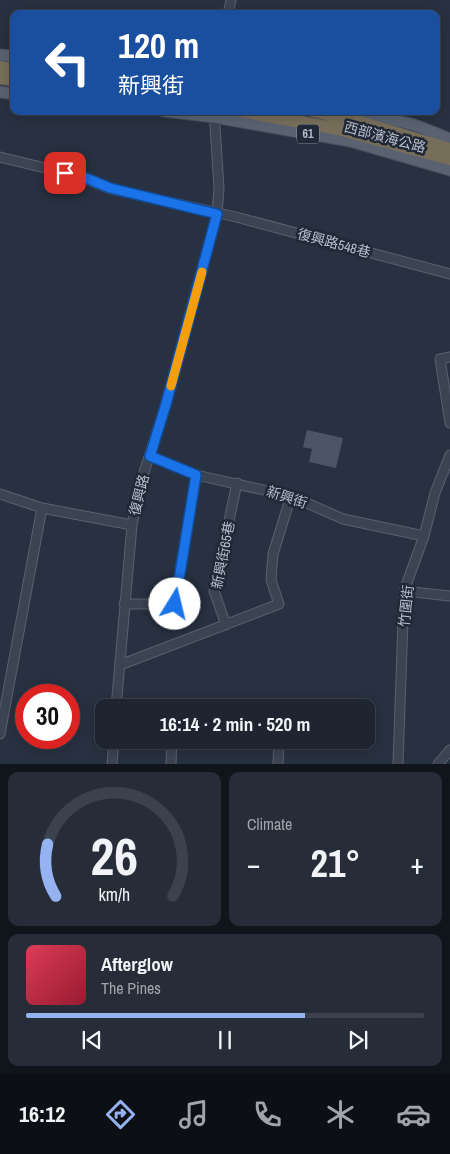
<!DOCTYPE html>
<html lang="en">
<head>
<meta charset="utf-8">
<style>
	body { margin:0; font-family:"Archivo Narrow","Noto Sans TC",sans-serif; background:#262d39; color:#f1f3f6; height:100vh; display:flex; flex-direction:column; font-size:19px; white-space:nowrap }
	* { box-sizing:border-box; margin:0 }
	p { font-size:16px; color:#a1a5ab }
	.icon { flex:none; width:28px; height:28px; fill:none; stroke:currentColor; stroke-width:2; stroke-linecap:round; stroke-linejoin:round }
	.map { position:relative; height:764px; overflow:hidden }
	.side { display:flex; flex-direction:column; gap:8px; padding:8px; background:#10141b; flex:1 }
	.side>* { flex:none }
	.hud { position:absolute; left:10px; top:10px; width:430px; height:105px; border-radius:10px; box-shadow:0 2px 12px #0003,0 0 0 1px #3c424d; background:#1a4fa0; color:#fff; overflow:hidden }
	.speed { position:absolute; left:15px; top:684px; display:flex; gap:10px; font-size:25px; font-weight:700; text-align:center }
	.speed>* { display:grid; place-content:center; width:65px; height:65px; border-radius:50%; background:#1e2531; box-shadow:0 2px 12px #0003,0 0 0 1px #3c424d; line-height:1 }
	.speed .limit { border:8px solid #d22; background:#fff; color:#111 }
	.pin { position:absolute; display:grid; place-items:center; width:42px; height:42px; color:#fff; margin:-21px; border-radius:10px; box-shadow:0 2px 8px #0006 }
	.me { position:absolute; width:55px; margin:-28px; rotate:9deg; stroke-linejoin:round; filter:drop-shadow(0 0 4px #0008) }
	.turn { display:flex; align-items:center; gap:18px; height:105px; padding:0 25px; font-size:22px }
	.turn .icon { width:65px; height:65px; stroke-width:2.5 }
	.turn b { display:block; font-size:35px; line-height:42px }
	.big { font-size:38px; font-weight:700; line-height:1.1 }
	.side .widget { flex:1; display:flex; flex-direction:column; justify-content:center; gap:8px; min-width:0; padding:0 18px; border-radius:10px; background:#262d39 }
	.side .dial { align-items:center; gap:0 }
	.dial svg { height:130px; overflow:visible; fill:none; stroke:#3c424d; stroke-width:7; stroke-linecap:round; text-anchor:middle }
	.dial text { fill:#f1f3f6; stroke:none }
	.song { display:flex; align-items:center; gap:15px }
	.cover { width:60px; height:60px; border-radius:8px; background:linear-gradient(135deg,hsl(350 70% 55%),hsl(350 70% 35%)) }
	.played { height:5px; border-radius:2px; background:linear-gradient(90deg,#95b2f1 70%,#3c424d 70%) }
	.keys { display:flex; justify-content:space-around; direction:ltr }
	.heat { display:flex; justify-content:space-between; align-items:center; font-size:28px; direction:ltr }
	.side .tiles { flex:1; display:grid; gap:8px; grid-template-columns:1fr 1fr }
	.widget:last-child { grid-column:span 2 }
	.trip { position:absolute; left:95px; top:699px; width:280px; height:50px; border-radius:10px; background:#1e2531; box-shadow:0 2px 12px #0003,0 0 0 1px #3c424d; font-weight:700; line-height:50px; text-align:center }
	.tabs { display:flex; height:80px; justify-content:space-around; align-items:center; background:#0c0f14; color:#a1a5ab }
	.tabs .icon { width:35px; height:35px }
	.tabs .selected { color:#95b2f1 }
	.tabs b { font-size:22px; color:#f1f3f6 }
	.map>svg:first-child { display:block }
	.building { fill:#4c5568 }
	.lines { fill:none; stroke-linecap:round; stroke-linejoin:round }
	.minor-casing { stroke:#5a616f; stroke-width:11 }
	.major-casing { stroke:#464c5b; stroke-width:13 }
	.highway-casing { stroke:#474e5c; stroke-width:14 }
	.minor { stroke:#3c4351; stroke-width:9 }
	.major { stroke:#5a6271; stroke-width:11 }
	.highway { stroke:#776e5a; stroke-width:12 }
	.route-casing { stroke:#114b97; stroke-width:12 }
	.route { stroke:#1a73e8; stroke-width:9 }
	.slow { stroke:#f59e0b; stroke-width:9 }
	.labels { text-anchor:middle; stroke-width:5; stroke-linejoin:round; paint-order:stroke }
	.shield { fill:#212837; stroke:#8b929f; stroke-width:1 }
	.shield-label { font-size:12px; font-weight:bold; fill:#b9bfcb }
	.street-label { font-size:14px; fill:#b9bfcb; stroke:#212837 }
</style>
</head>
<body>
<div class="map">
<svg width="450" height="764" viewBox="0 0 450 764">
	<rect width="100%" height="100%" fill="#283141"/>
	<!-- building -->
	<path class="building" d="M307,430L343,438L336,468L309,462L312,449L303,447Z"/>
	<g class="lines">
		<!-- minor casing -->
		<g class="minor-casing">
			<path id="minor" d="M228,14L231,0
				M0,157L78,176L111,189L236,217L450,274
				M450,357L440,359L450,423
				M150,456L196,475L291,496L343,519L424,536
				M0,494L42,508L132,525
				M404,591L450,596
				M124,604H175L196,475
				M226,625L214,591L237,483
				M120,665L279,604L271,580L273,554L291,496
				M116,704L174,708
				M116,708L132,525L140,485L166,404L217,214L219,188L214,111
				M0,734L42,508
				M112,764L114,740
				M171,764L172,740
				M278,764L279,740
				M398,764L404,591L424,536L435,493L450,455
				M438,764L450,750"/>
		</g>
		<!-- major casing -->
		<g class="major-casing">
			<path id="major" d="M0,55L14,56
				M0,92L14,94
				M164,111L214,117L350,141L450,170
				M356,111L415,125L450,139"/>
		</g>
		<!-- highway casing -->
		<g class="highway-casing">
			<path id="highway" d="M0,67L14,69
				M0,78L14,80
				M240,111L334,128L450,159
				M313,111L356,121L450,149"/>
		</g>
		<!-- minor -->
		<use href="#minor" class="minor"/>
		<!-- major -->
		<use href="#major" class="major"/>
		<!-- highway -->
		<use href="#highway" class="highway"/>
	</g>
	<g class="lines">
		<!-- route casing -->
		<g class="route-casing">
			<path id="route" d="M65,173L86,178L110,188L217,214L166,404L150,456L196,475L175,604"/>
		</g>
		<!-- route -->
		<use href="#route" class="route"/>
		<!-- slow -->
		<path class="slow" d="M171,386L202,272"/>
	</g>
	<g class="labels">
		<!-- shield labels -->
		<rect class="shield" x="297" y="124.5" width="22" height="19" rx="4"/>
		<g class="shield-label">
			<text x="308" y="138">61</text>
		</g>
		<!-- street labels -->
		<g class="street-label">
			<text transform="translate(385 137) rotate(15)" y="5">西部濱海公路</text>
			<text transform="translate(334 243) rotate(15)" y="5">復興路548巷</text>
			<text transform="translate(139 495) rotate(-76)" y="5">復興路</text>
			<text transform="translate(287 497) rotate(18)" y="5">新興街</text>
			<text transform="translate(223 555) rotate(-79)" y="5">新興街65巷</text>
			<text transform="translate(406 606) rotate(-84)" y="5">竹圍街</text>
		</g>
	</g>
</svg>
<div class="speed"><div class="limit">30</div></div>
<div class="pin" style="left:65px;top:173px;background:#d93025"><svg class="icon" aria-label="arrive" viewBox="0 0 24 24"><path d="M6 21V4h12l-3 4 3 4H6"/></svg></div>
<svg class="me" style="left:175px;top:604px" viewBox="-20 -20 40 40"><circle r="19" fill="#fff"/><path d="M0-13L10 11 0 6-10 11z" fill="#1a73e8"/></svg>
<div class="trip">16:14 · 2 min · 520 m</div>
<div class="hud">
<div class="turn"><svg class="icon" aria-label="left" viewBox="0 0 24 24"><path d="M17 20v-9H6M10 6l-5 5 5 5"/></svg><div><b>120 m</b>新興街</div></div>
</div>
</div>
<section class="side">
<div class="tiles">
<div class="widget dial"><svg viewBox="0 0 100 80">
<path d="M14 69A42 42 0 1 1 86 69"/>
<path d="M14 69A42 42 0 0 1 9 37" stroke="#95b2f1"/>
<text x="50" y="56" font-size="32" font-weight="700">26</text>
<text x="50" y="72" font-size="11">km/h</text>
</svg></div>
<div class="widget"><p>Climate</p>
<div class="heat"><a>−</a><b class="big">21°</b><a>+</a></div>
</div>
<div class="widget">
<div class="song"><i class="cover"></i><div><b>Afterglow</b><p>The Pines</p></div></div>
<div class="played"></div>
<div class="keys"><svg class="icon" aria-label="previous" viewBox="0 0 24 24"><path d="M18 5L8 12l10 7zM5 5v14"/></svg><svg class="icon" aria-label="pause" viewBox="0 0 24 24"><path d="M8 5v14M16 5v14"/></svg><svg class="icon" aria-label="next" viewBox="0 0 24 24"><path d="M6 5l10 7-10 7zM19 5v14"/></svg></div>
</div>
</div>
</section>
<nav class="tabs">
<b>16:12</b>
<svg class="icon selected" aria-label="directions" viewBox="0 0 24 24"><path d="M12 3l9 9-9 9-9-9zM9 14v-3h6M13 9l2 2-2 2"/></svg>
<svg class="icon" aria-label="music" viewBox="0 0 24 24"><path d="M9 18V5l10-2v13"/><circle cx="6" cy="18" r="3"/><circle cx="16" cy="16" r="3"/></svg>
<svg class="icon" aria-label="phone" viewBox="0 0 24 24"><path d="M5 4h4l2 5-3 2q2 4 5 5l2-3 5 2v4C11 20 4 13 5 4z"/></svg>
<svg class="icon" aria-label="climate" viewBox="0 0 24 24"><path d="M12 3v18M4 7l16 10M4 17L20 7"/></svg>
<svg class="icon" aria-label="car" viewBox="0 0 24 24"><path d="M5 17H2v-5l4-1 3-4h7l3 4 3 1v5h-3M9 17h6M6 11h13"/><circle cx="7" cy="17" r="2"/><circle cx="17" cy="17" r="2"/></svg>
</nav>
</body>
</html>
